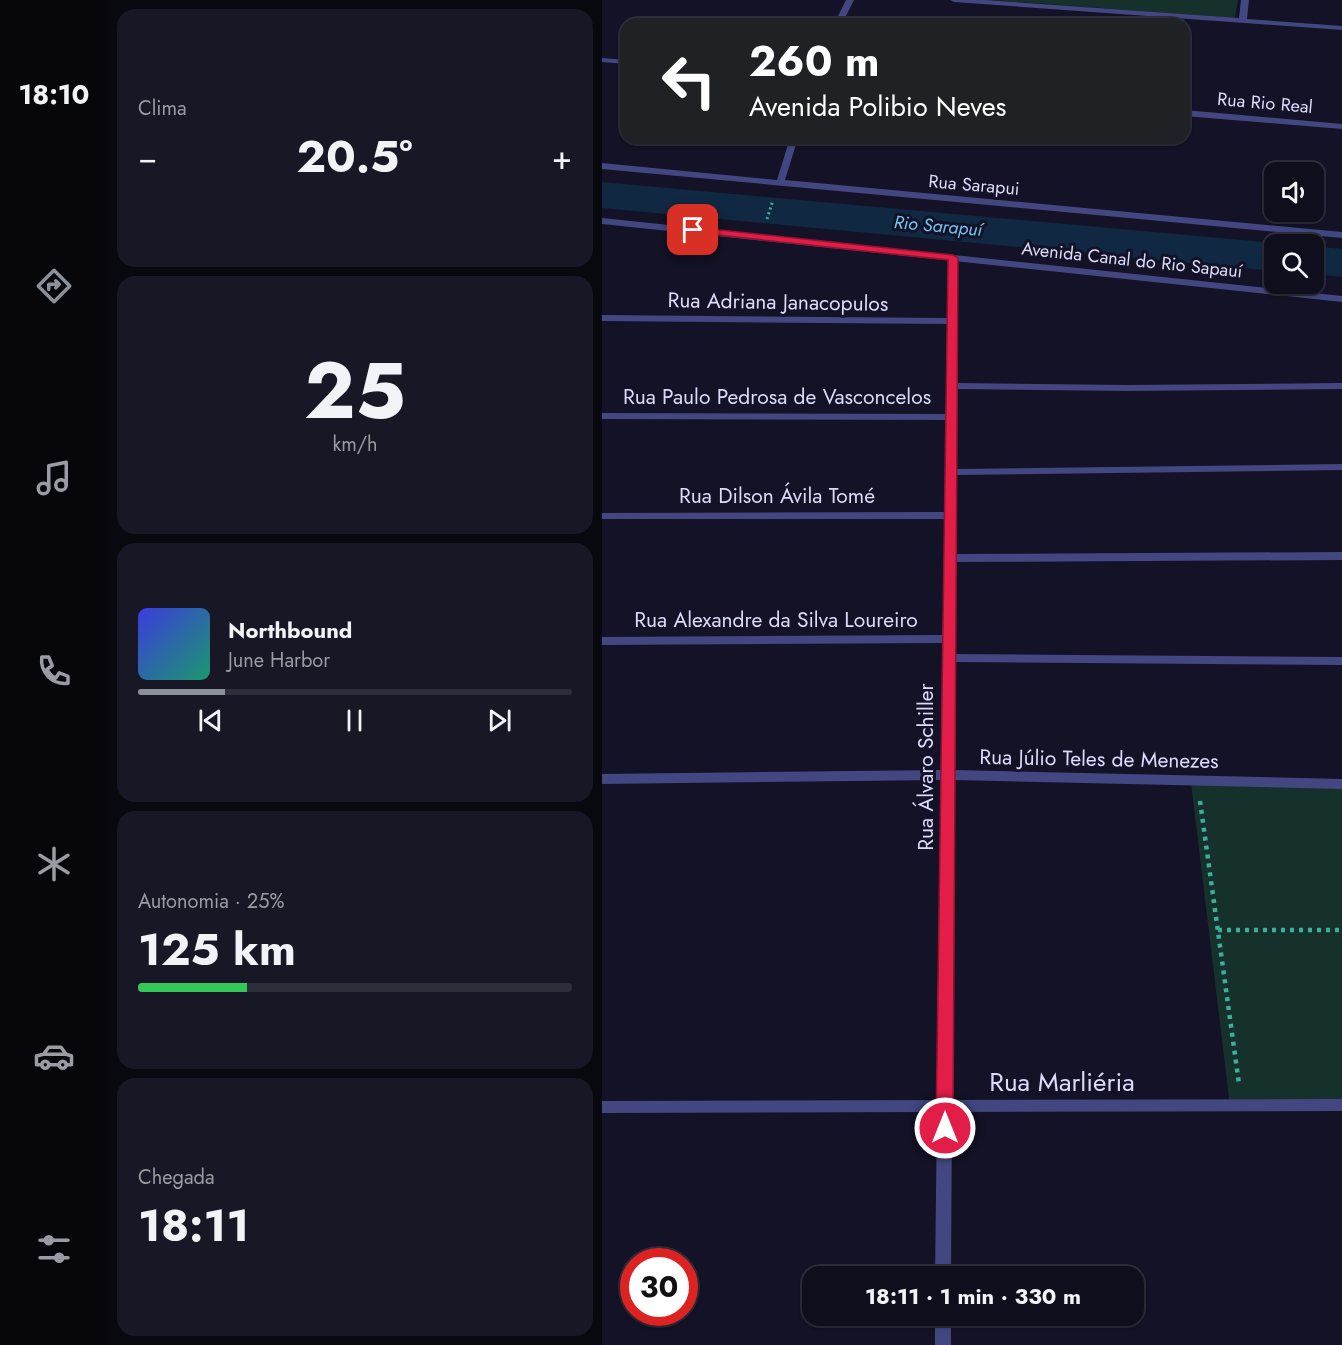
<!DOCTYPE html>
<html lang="pt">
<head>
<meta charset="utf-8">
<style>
	body { margin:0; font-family:Jost,sans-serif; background:#171725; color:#f1f3f6; height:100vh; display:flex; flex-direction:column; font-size:22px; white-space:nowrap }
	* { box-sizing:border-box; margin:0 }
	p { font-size:20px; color:#9b9ca3 }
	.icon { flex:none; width:33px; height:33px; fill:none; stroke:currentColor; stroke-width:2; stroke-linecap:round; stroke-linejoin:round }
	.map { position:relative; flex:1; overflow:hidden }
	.sheet { display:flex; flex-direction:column; gap:9px; padding:9px; background:#08080f; width:494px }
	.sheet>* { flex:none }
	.top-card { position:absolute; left:18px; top:18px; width:570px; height:126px; border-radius:18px; box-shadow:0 2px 4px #0004,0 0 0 2px #2e2e3b; background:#202124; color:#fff; overflow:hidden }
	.buttons { position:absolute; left:662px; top:162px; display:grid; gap:12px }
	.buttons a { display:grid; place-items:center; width:60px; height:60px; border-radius:12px; background:#0e0e1c; box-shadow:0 2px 4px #0004,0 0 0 2px #2e2e3b; font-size:30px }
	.speed { position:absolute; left:18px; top:1248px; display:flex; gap:12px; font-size:30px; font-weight:700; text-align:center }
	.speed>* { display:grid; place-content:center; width:78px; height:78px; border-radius:50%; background:#0e0e1c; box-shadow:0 2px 4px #0004,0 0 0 2px #2e2e3b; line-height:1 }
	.speed .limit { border:9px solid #d22; background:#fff; color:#111 }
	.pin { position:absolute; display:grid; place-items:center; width:51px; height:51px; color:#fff; margin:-26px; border-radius:12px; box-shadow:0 3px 9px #0006 }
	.me { position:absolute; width:66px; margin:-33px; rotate:0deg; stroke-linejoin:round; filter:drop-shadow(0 0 4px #0008) }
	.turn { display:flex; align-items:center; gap:21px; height:126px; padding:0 30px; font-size:27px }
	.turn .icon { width:78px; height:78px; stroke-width:2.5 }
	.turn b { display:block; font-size:42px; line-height:51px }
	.big { font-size:45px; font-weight:700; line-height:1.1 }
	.sheet .card { flex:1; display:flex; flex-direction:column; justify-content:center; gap:9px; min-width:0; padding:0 21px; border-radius:18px; background:#171725 }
	.sheet .dial { align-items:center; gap:0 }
	.dial b { font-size:78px; line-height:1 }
	.song { display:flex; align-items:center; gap:18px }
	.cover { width:72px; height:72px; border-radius:9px; background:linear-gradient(135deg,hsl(240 70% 55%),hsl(160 70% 35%)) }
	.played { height:6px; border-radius:3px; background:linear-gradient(90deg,#8c9099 20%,#2e2e3b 20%) }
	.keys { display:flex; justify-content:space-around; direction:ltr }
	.heat { display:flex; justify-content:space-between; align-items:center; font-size:33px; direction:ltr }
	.charge { height:9px; border-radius:4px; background:linear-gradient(90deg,#34c759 25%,#2e2e3b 0) }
	.trip { position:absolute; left:200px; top:1266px; width:342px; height:60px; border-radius:18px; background:#0e0e1c; box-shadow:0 2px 4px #0004,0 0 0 2px #2e2e3b; font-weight:700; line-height:60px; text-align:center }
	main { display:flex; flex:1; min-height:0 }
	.dock { display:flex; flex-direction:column; width:108px; justify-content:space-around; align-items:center; background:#06060b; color:#9b9ca3 }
	.dock .icon { width:42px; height:42px }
	.dock .selected { color:#8c9099 }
	.dock b { font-size:27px; color:#f1f3f6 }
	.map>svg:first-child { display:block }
	.green { fill:#16302c }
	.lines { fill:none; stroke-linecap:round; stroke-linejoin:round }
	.river { fill:#102842; fill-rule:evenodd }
	.path-far1 { stroke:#3caf9a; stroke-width:3; stroke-dasharray:2 3; stroke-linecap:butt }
	.path { stroke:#3caf9a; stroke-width:4.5; stroke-dasharray:4 5; stroke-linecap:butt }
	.minor { fill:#424781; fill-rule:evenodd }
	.tertiary { fill:#424781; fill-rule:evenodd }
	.route { fill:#e11d48; stroke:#92132f; stroke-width:1.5 }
	.labels { text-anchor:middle; stroke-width:6; stroke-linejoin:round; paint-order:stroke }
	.far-street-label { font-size:18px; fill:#dbdbfc; stroke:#131226 }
	.far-water-label { font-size:18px; font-style:italic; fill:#73c6f2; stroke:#131226 }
	.street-label { font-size:21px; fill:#dbdbfc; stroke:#131226 }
	.near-street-label { font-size:26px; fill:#dbdbfc; stroke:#131226 }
</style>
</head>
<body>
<main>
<nav class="dock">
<b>18:10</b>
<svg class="icon selected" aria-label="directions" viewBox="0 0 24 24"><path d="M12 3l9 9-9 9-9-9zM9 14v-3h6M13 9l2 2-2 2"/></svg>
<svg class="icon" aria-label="music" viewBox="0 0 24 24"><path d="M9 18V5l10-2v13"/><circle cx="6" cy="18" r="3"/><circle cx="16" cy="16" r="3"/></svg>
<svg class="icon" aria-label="phone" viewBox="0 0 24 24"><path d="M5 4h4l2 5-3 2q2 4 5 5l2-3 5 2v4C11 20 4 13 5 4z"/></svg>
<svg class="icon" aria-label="climate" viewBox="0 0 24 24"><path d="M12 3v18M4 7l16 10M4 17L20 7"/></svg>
<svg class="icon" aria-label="car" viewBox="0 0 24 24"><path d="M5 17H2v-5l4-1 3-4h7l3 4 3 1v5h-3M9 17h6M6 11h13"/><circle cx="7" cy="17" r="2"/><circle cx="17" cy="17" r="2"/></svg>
<svg class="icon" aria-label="filters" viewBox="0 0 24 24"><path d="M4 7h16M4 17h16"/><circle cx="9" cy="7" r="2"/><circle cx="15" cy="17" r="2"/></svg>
</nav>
<section class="sheet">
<div class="card"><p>Clima</p>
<div class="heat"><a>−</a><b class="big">20.5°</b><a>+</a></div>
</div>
<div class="card dial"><b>25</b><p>km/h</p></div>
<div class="card">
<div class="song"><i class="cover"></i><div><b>Northbound</b><p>June Harbor</p></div></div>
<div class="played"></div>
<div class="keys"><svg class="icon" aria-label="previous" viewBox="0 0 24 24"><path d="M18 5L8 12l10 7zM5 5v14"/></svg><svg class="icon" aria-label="pause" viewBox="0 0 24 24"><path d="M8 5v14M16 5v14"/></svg><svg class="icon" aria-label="next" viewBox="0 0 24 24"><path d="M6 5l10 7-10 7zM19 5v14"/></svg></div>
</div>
<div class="card"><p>Autonomia · 25%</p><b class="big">125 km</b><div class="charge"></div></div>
<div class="card"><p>Chegada</p><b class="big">18:11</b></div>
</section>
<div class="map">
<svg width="741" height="1345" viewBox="0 0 741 1345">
	<rect width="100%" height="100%" fill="#131226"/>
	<!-- green -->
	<path class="green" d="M390,0H636L633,18Z
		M589,783L740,785V1105L628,1106Z"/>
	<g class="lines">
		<!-- river -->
		<path class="river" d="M0,182L672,243L677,244H672V271L0,208Z
			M711,246L741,249V277L711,274Z"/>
		<!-- path-far1 -->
		<path class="path-far1" d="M165,219L171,200"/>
		<!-- path -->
		<path class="path" d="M598,801L637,1084
			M616,930H741"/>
		<!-- minor -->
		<path class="minor" d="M244,0H252L240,24H232Z
			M348,0H384L637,18L639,0H647L645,19L741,26V30L352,2Z
			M0,58L24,60V64L0,62Z
			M582,110L741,124V129L582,116Z
			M188,138H196L183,180L741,232V238L0,169V163L175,180Z
			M351,255L356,258L355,383L524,385L741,383V389L524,391L355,389L354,469L741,464V470L354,475V554L741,552V560L354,562L353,654L741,657V665L353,662L352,770L741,779V789L352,780L350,1100L741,1099V1111L350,1112L349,1276H333L335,1112L0,1113V1101L335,1100L340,780L0,784V774L340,770L341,643L0,645V637L341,635L343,519H0V513L343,512L344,420L0,419V413L344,414L345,324L0,321V315L346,318V258Z
			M333,1316H349V1345H333Z"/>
		<!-- tertiary -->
		<path class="tertiary" d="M0,218L741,296V302L0,224Z"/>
	</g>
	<!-- route -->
	<path class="route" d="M91,227L351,255L356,258L351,1128L349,1133L343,1135L337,1133L334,1128L346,260L87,232V228Z"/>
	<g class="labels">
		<!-- far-street labels -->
		<g class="far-street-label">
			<text transform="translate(663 103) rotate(5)" y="6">Rua Rio Real</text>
			<text transform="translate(372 185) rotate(5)" y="6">Rua Sarapui</text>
			<text transform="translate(530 260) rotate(6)" y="6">Avenida Canal do Rio Sapauí</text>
		</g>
		<!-- far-water labels -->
		<g class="far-water-label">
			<text transform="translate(336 226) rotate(5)" y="6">Rio Sarapuí</text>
		</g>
		<!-- street labels -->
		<g class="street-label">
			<text transform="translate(176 302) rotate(1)" y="7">Rua Adriana Janacopulos</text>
			<text x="175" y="404">Rua Paulo Pedrosa de Vasconcelos</text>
			<text x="175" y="503">Rua Dilson Ávila Tomé</text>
			<text x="174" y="627">Rua Alexandre da Silva Loureiro</text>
			<text transform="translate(497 759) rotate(1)" y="7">Rua Júlio Teles de Menezes</text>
			<text transform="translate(324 767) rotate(-90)" y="7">Rua Álvaro Schiller</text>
		</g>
		<!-- near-street labels -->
		<g class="near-street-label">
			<text x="460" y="1091">Rua Marliéria</text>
		</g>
	</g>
</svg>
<div class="buttons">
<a><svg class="icon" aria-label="sound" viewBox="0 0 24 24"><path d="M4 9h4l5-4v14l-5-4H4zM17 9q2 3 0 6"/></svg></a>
<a><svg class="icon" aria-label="search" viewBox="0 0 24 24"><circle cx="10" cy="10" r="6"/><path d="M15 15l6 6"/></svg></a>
</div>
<div class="speed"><div class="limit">30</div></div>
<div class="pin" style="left:91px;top:230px;background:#d93025"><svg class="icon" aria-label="arrive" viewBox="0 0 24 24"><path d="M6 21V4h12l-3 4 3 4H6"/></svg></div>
<svg class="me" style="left:343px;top:1128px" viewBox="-20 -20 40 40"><circle r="17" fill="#e11d48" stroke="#fff" stroke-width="3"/><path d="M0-11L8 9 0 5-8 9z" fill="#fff"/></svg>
<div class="trip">18:11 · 1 min · 330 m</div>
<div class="top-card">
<div class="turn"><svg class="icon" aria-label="left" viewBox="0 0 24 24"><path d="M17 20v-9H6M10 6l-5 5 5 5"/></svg><div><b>260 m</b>Avenida Polibio Neves</div></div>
</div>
</div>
</main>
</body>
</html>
